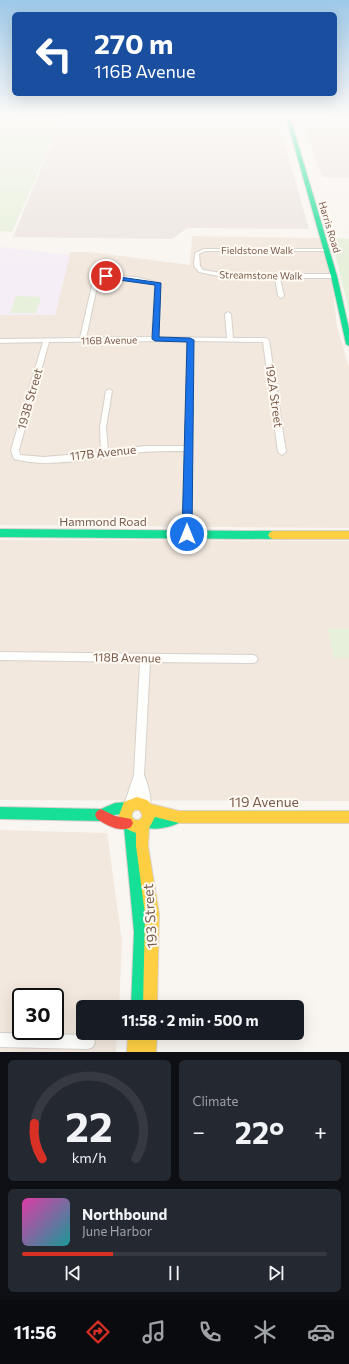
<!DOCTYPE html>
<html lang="en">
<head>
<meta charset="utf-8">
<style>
	body { margin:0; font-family:Commissioner,sans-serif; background:#242831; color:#f1f3f6; height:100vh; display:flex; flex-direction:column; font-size:15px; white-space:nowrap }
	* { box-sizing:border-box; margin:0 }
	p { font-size:13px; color:#9ea1a6 }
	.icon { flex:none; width:22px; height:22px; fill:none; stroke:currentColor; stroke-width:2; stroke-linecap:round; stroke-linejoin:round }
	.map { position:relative; height:1052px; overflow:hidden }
	.panel { display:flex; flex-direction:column; gap:8px; padding:8px; background:#0d0f14; flex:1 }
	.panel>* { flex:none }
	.top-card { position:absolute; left:12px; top:12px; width:325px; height:84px; border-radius:6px; box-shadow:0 4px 16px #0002; background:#1a4fa0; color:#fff; overflow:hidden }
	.speed { position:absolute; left:12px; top:988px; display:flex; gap:8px; font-size:20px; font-weight:700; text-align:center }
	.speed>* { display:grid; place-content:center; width:52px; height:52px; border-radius:50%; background:#171b24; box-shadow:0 4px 16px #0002; line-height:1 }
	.speed .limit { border:2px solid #111; border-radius:6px; background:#fff; color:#111 }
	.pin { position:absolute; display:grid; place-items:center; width:34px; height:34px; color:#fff; margin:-17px; border:2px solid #fff; border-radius:50%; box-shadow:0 1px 4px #0007 }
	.me { position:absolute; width:44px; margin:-22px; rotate:0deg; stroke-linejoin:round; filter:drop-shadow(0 0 3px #0008) }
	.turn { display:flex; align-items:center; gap:14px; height:84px; padding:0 16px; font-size:18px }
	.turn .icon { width:52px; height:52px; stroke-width:2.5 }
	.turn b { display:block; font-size:28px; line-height:34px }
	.big { font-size:30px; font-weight:700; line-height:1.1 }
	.panel .card { flex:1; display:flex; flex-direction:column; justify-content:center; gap:6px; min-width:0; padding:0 14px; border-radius:6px; background:#242831 }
	.panel .dial { align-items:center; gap:0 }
	.dial svg { height:104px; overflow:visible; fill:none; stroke:#363941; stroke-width:7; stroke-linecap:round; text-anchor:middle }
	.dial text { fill:#f1f3f6; stroke:none }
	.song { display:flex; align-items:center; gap:12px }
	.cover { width:48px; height:48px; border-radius:6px; background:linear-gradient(135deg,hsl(320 70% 55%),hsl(180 70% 35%)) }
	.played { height:4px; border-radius:2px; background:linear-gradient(90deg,#d93025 30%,#363941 30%) }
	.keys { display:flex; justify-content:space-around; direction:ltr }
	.heat { display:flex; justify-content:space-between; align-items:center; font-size:22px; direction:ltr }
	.panel .tiles { flex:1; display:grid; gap:8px; grid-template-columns:1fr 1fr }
	.card:last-child { grid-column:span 2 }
	.trip { position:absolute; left:76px; top:1000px; width:228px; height:40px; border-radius:6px; background:#171b24; box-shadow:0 4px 16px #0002; font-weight:700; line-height:40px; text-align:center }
	.tabs { display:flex; height:64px; justify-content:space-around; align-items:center; background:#090b0e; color:#9ea1a6 }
	.tabs .icon { width:28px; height:28px }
	.tabs .current { color:#d93025 }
	.tabs b { font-size:18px; color:#f1f3f6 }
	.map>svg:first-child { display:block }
	.residential { fill:#f2e8de; fill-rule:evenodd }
	.industrial { fill:#ede5e0 }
	.education { fill:#f6eef6 }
	.green { fill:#e7f0db }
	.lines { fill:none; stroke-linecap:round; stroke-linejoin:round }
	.street-casing { stroke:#d7d1cb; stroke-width:2 }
	.fast-casing { stroke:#d9d2cb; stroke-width:2 }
	.slow-casing { stroke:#d9d2cb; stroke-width:2 }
	.jam-casing { stroke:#d9d2cb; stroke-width:2 }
	.street { fill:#fefefd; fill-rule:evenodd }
	.fast { fill:#16e098; fill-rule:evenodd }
	.slow { fill:#ffcf43; fill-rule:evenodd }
	.jam { fill:#f24e42; fill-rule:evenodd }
	.route { fill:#1a73e8; stroke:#114b97 }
	.labels { text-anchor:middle; stroke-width:4; stroke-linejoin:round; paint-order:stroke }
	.far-street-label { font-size:10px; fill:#7a5c4d; stroke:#fffaf3 }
	.street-label { font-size:12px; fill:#7a5c4d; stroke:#fffaf3 }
	.near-street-label { font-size:14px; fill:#7a5c4d; stroke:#fffaf3 }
</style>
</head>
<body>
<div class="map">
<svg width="349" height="1052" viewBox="0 0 349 1052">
	<rect width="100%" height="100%" fill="#f9f5f0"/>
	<!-- residential -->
	<path class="residential" d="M192,236L320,238L332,281L337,327L349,368V528L0,525V315H55L70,252H90L190,265Z
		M0,540L349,541V801L0,800Z
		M0,830L107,833L122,941L119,1007H83V1033H117L116,1052H0ZM21,997H55V1031H21Z"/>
	<!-- industrial -->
	<path class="industrial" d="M62,118L278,120L309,229L187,228L172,239L13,237Z
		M301,119L349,120V178L322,177Z"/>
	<!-- education -->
	<path class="education" d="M0,247L70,255L55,315H0Z"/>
	<!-- green -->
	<path class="green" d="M0,122H60L12,232L0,231Z
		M331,237L349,239V311Z
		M16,296L41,297L36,313H10Z
		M328,629H349V658H334Z"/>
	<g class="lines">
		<!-- street casing -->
		<g class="street-casing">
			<path id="street" d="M204,249H326L328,250V251H205L199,254L200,266L203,270L228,274H334L337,276L334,278H280L284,296L281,298L278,296L275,278H228L199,272L194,266L195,253Z
				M107,275L136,277L160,283L158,337L227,338L225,314L228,312L231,314L233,338H266L269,340L286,452L282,455L278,452L263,342L193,341L191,534L190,536H184L183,534L185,451C167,451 150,451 133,453C96,457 51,469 14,459L11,450L43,342L0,343V339L80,338L93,281L98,277ZM116,278L136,280L155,285L152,337L86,338L98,282L102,280ZM187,341L185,446H145L108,451L106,427L112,391L109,389L106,391L100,427L101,452L44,457L20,455L19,450L49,342Z
				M0,652L253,655L256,656L258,659L256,662L253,663L150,662L144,775C148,785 153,800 149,810L145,812L141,810L138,796L134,809L130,811L126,809L124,805L134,775L140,662L0,660Z
				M0,1033L88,1035L93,1037L95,1042L93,1047L88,1049L0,1047Z"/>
		</g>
		<!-- fast casing -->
		<g class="fast-casing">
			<path id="fast" d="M286,117H290L337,276L349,329V346L346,344L331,276Z
				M0,529L273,531L276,532L278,535L276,538L273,539L0,537Z
				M128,802L132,804L134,808L132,812L115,815L101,821L0,819V807L101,809L115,803Z
				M179,811L183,813L185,817L183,821C171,827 154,832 142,826L140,822L142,818L146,816L168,815Z
				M130,821L135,822L136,827L148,932L145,1007H131L134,932L124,827L125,822Z"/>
		</g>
		<!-- slow casing -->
		<g class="slow-casing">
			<path id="slow" d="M273,531H349V539H273L270,538L268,535L270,532Z
				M137,797L147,800L151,804L179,811H349V823H179L155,817L149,828L148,846L159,914L157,1007H143L145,914L136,846V833L124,828L119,815L124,802ZM135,810H139L142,814V817L139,820H135L132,817V813Z
				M128,1033H157L156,1052H127Z"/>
		</g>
		<!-- jam casing -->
		<g class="jam-casing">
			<path id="jam" d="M0,117H65L63,118H0Z
				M101,809L115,816L131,819L133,823L131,827C119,833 107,825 97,819L95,815L97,811Z"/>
		</g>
		<!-- street -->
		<use href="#street" class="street"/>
		<!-- fast -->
		<use href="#fast" class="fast"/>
		<!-- slow -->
		<use href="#slow" class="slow"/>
		<!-- jam -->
		<use href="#jam" class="jam"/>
	</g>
	<!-- sky -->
	<linearGradient id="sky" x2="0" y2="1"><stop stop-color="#9ec9e9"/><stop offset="0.44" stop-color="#fcfaf8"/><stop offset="1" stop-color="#fcfaf8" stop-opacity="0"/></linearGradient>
	<rect width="349" height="264" fill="url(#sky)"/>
	<!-- route -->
	<path class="route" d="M106,275L161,283L159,337L190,338L194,340L192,534L187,538L182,534L187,342L155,341L152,339L155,285L104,278V275Z"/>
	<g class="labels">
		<!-- far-street labels -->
		<g class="far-street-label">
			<text transform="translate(330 227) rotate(73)" y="4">Harris Road</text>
			<text x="257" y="254">Fieldstone Walk</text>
			<text transform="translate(261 275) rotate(1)" y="4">Streamstone Walk</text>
			<text transform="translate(109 340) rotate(-1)" y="4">116B Avenue</text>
		</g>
		<!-- street labels -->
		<g class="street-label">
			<text transform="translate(274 396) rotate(82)" y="4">192A Street</text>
			<text transform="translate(30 399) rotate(-74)" y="4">193B Street</text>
			<text transform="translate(103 453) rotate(-6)" y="4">117B Avenue</text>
			<text x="103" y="526">Hammond Road</text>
			<text transform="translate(127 658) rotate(1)" y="4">118B Avenue</text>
		</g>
		<!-- near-street labels -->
		<g class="near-street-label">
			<text x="264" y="807">119 Avenue</text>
			<text transform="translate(150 916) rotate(-94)" y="5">193 Street</text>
		</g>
	</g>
</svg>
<div class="speed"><div class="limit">30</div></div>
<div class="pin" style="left:106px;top:276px;background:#d93025"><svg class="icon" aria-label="arrive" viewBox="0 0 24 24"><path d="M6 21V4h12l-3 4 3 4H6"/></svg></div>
<svg class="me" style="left:187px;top:534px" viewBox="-20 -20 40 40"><circle r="17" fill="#1a73e8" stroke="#fff" stroke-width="3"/><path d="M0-11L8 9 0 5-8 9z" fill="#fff"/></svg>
<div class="trip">11:58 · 2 min · 500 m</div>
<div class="top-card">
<div class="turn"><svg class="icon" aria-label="left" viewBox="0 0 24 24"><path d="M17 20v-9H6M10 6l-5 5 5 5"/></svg><div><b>270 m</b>116B Avenue</div></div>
</div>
</div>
<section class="panel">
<div class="tiles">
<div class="card dial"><svg viewBox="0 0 100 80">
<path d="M14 69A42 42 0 1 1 86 69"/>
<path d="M14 69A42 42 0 0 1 8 42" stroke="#d93025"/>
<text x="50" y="56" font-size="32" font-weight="700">22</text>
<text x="50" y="72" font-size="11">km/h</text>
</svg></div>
<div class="card"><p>Climate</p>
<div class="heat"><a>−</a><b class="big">22°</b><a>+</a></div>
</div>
<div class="card">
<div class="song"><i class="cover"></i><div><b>Northbound</b><p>June Harbor</p></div></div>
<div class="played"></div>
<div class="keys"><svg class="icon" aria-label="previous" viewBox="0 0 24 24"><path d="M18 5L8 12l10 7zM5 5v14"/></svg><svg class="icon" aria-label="pause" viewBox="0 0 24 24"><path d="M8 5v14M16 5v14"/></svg><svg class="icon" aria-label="next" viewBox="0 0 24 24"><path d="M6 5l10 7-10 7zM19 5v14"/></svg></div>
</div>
</div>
</section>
<nav class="tabs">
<b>11:56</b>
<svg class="icon current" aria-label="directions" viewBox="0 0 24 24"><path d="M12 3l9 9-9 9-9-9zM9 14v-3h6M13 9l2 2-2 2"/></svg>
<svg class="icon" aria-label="music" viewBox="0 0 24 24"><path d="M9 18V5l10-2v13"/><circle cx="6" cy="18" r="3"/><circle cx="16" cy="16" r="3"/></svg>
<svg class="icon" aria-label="phone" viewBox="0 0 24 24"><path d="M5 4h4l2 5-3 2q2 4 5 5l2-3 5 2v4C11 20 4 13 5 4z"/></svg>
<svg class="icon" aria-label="climate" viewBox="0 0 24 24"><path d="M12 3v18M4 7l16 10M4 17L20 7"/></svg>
<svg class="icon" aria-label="car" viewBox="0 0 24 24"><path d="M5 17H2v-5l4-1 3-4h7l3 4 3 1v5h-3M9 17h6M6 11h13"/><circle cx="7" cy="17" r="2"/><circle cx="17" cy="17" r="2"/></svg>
</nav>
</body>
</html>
